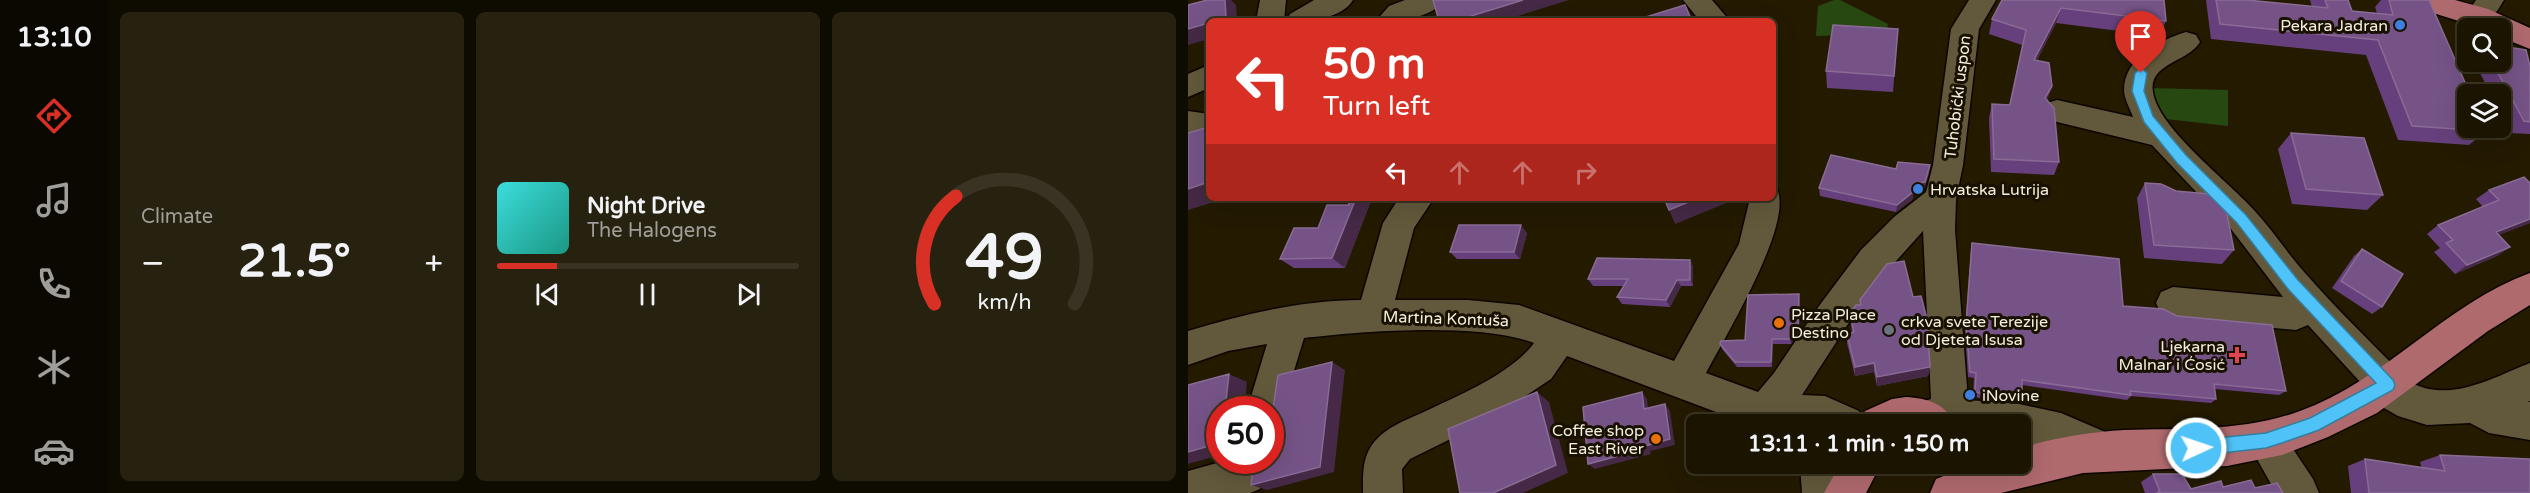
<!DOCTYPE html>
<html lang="en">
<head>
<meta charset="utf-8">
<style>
	body { margin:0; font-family:"Varela Round",sans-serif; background:#27210f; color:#f1f3f6; height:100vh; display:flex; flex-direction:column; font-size:22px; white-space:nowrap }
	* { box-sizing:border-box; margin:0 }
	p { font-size:20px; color:#9f9e99 }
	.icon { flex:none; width:33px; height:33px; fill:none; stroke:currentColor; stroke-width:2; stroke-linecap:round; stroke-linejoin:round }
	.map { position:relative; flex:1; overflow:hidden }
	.drawer { display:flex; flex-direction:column; gap:12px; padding:12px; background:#0e0b00; width:1080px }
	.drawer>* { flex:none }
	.hud { position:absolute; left:18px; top:18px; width:570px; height:183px; border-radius:9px; box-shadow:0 6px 24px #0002,0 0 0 2px #383322; background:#d93025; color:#fff; overflow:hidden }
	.fabs { position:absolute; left:1269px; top:18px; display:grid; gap:12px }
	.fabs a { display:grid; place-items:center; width:54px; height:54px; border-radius:9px; background:#1a1400; box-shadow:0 6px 24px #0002,0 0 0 2px #383322; font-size:30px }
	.speed { position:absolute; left:18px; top:396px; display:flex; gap:12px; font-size:30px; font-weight:700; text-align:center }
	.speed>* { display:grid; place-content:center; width:78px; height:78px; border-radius:50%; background:#1a1400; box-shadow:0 6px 24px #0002,0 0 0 2px #383322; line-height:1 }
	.speed .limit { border:9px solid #d22; background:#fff; color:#111 }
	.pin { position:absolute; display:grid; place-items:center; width:51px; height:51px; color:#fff; margin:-62px -26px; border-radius:50% 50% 50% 0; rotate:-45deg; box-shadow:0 0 6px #0007 }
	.pin .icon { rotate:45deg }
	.me { position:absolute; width:66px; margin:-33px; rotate:87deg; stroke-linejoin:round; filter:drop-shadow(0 0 4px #0008) }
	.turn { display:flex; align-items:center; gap:21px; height:126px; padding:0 18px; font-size:27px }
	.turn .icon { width:78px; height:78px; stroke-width:2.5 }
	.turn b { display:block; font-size:42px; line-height:51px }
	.lanes { display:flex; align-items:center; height:57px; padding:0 18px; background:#0003; justify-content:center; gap:30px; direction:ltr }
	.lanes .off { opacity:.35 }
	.big { font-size:45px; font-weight:800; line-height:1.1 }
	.drawer .widget { flex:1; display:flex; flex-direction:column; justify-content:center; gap:9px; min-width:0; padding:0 21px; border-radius:9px; background:#27210f }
	.drawer .dial { align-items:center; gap:0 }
	.dial svg { height:156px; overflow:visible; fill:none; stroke:#383322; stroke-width:7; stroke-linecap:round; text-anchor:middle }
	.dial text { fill:#f1f3f6; stroke:none }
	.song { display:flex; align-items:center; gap:18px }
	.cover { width:72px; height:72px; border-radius:9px; background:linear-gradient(135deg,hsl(180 70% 55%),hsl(170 70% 35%)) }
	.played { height:6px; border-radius:3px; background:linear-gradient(90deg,#d93025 20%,#383322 20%) }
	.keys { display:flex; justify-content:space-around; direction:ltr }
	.heat { display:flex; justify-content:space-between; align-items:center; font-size:33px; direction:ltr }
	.drawer .tiles { flex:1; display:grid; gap:12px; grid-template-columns:repeat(3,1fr) }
	.trip { position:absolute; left:498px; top:414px; width:345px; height:60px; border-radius:9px; background:#1a1400; box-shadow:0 6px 24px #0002,0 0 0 2px #383322; font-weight:800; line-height:60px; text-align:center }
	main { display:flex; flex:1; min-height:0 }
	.dock { display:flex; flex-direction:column; width:108px; justify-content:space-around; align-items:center; background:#0a0800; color:#9f9e99 }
	.dock .icon { width:42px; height:42px }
	.dock .active { color:#d93025 }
	.dock b { font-size:27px; color:#f1f3f6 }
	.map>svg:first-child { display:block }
	.green { fill:#284811 }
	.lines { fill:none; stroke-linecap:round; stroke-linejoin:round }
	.minor-casing { stroke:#0c0500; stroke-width:3 }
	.major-casing { stroke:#0c0500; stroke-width:3 }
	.minor { fill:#62593c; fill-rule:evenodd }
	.major { fill:#af6a6e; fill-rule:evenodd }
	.wall { fill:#66407c }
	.shaded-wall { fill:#452946 }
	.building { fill:#755387; stroke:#896b94; stroke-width:1.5 }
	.route { fill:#4fc3f7; stroke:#337fa1; stroke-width:1.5 }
	.shop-dot { fill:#3f7fe0; stroke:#191100; stroke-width:2 }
	.food-dot { fill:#e8710a; stroke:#191100; stroke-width:2 }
	.worship-dot { fill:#6b7280; stroke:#191100; stroke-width:2 }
	.health-dot { fill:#e0444e; stroke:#191100; stroke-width:2 }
	.labels { text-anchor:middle; stroke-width:6; stroke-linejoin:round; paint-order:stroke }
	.poi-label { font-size:16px; fill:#f3eedd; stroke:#191100; text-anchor:start }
	.street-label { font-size:16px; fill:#f3eedd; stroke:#191100 }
</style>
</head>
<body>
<main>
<nav class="dock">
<b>13:10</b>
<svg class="icon active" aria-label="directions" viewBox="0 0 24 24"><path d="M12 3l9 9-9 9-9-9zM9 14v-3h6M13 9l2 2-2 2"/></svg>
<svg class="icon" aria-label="music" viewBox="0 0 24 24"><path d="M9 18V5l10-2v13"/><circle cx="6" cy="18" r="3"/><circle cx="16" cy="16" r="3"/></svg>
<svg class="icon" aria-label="phone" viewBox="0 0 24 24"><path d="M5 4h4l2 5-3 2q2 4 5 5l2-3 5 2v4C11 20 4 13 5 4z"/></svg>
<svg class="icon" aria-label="climate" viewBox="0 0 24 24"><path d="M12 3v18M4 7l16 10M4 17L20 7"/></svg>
<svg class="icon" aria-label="car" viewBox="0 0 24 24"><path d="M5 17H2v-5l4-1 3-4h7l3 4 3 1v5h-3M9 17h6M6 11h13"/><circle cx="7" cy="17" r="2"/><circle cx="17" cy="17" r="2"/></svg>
</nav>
<section class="drawer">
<div class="tiles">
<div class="widget"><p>Climate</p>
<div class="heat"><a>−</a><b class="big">21.5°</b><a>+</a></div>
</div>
<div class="widget">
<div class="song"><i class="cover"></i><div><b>Night Drive</b><p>The Halogens</p></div></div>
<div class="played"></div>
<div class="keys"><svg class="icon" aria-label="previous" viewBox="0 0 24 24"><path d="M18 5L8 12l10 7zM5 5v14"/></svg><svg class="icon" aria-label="pause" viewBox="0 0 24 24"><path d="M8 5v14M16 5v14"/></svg><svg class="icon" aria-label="next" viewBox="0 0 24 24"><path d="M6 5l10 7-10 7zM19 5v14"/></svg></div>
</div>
<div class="widget dial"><svg viewBox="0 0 100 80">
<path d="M14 69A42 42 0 1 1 86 69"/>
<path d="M14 69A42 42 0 0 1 25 14" stroke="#d93025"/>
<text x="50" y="56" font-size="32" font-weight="700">49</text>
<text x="50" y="72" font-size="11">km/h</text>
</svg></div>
</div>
</section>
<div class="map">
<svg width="1342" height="493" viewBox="0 0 1342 493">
	<rect width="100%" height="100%" fill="#231a00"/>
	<!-- green -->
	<path class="green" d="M646,0H652L700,24L698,34L628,36L630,6Z
		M961,88L1040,90V126L969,118Z"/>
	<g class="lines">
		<!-- minor casing -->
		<g class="minor-casing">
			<path id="minor" d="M72,0H98L96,21H68Z
				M126,0H165C153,20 119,21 98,21L102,14Z
				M217,0H256C245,19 208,21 188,21L201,6Z
				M495,0H524L542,21H512Z
				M781,0H808L791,29L775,165L768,199L767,230L780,400L831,404L873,413L929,437L934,451L929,465L915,470L873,450L832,441V424H725L722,417L728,404L743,399L735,231L682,290L614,395L637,396L671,411L677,424H560L379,356L363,379L303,419L222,459L214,469L215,493H175C175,478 174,462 182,448C195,427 217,421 238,411C272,395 324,373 346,343C292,322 175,331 116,338L90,423L82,426V410H59L79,344L40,351L0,365V331C55,314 115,300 173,300L195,223L211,198H246L226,228L207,300H280L331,305L486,361L551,244L562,198H585V187L589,189C606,223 537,337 518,373L570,392L586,373L631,306L673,250L706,217L738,192L745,165L763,29Z
				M1288,0H1316C1307,15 1299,28 1280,23L1277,16Z
				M998,32L1008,35L1012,42C1001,62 960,63 965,92C970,128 1040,181 1065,209C1084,229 1099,253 1117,273C1150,311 1187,346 1222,382C1262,404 1306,377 1342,363V401L1339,402H1342V440L1301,433L1282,423L1239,425L1210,416L1196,408L1120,325L1108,330L985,319L973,314L968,303L973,292L985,287L1095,297L1043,229L964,145L869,122L859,119L854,111L859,103L869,100L945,117C942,109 936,98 936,90C936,58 972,40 998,32Z
				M21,65V88L0,97V74Z
				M0,111L21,114V138L0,135Z
				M1078,422L1091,428L1125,479L1131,493H1088L1059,441L1065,428Z
				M40,460H81L72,489L62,493H0V471Z
				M612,464H650L654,493H614Z"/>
		</g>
		<!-- major casing -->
		<g class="major-casing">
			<path id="major" d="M1222,0H1267L1300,9L1342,28V49L1312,37V28H1293L1226,7Z
				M1342,273V305L1300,331L1189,413L1140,437L1094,455L1039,466L895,473L813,493H742L748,479L786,464H832V448C866,438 901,432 936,430C996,428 1055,432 1112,411C1198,380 1257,304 1342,273Z
				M718,397C739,398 759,404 766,424H671L677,411L704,399Z
				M652,464H693L678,493H636Z"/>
		</g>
		<!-- minor -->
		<use href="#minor" class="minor"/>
		<!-- major -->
		<use href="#major" class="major"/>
	</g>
	<!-- wall -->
	<path class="wall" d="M814,0H976L978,21L971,36L868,23L849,60L864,86L859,100L871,162L866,175L803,172L801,118L804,104L821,105L834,45L801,34L804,19L813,3Z
		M1018,0H1059L1124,7L1122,0H1160L1164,11L1189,13L1187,7L1193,0H1241L1298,131L1281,145L1210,140L1178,55L1023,39Z
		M710,29L705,92L639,88L638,71Z
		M1286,62H1312L1342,66V134L1322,133L1312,114V94H1303Z
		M1103,133L1195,195L1179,210L1104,204L1090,149Z
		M708,169L741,173L736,189L726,192L724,200L708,212L632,196L631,188Z
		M957,183L1046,250L1034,264L956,258L949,198Z
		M1342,183V223L1310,235L1322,247L1309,256L1267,274L1246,252L1252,248L1239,234L1250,225L1295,207L1288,199L1301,190Z
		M160,198H184L157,268H106L92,259L130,228L161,205Z
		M339,233L332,259H269L262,252Z
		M784,243L935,306L1098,391L1091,395L1027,389L1028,399L1023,403L943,396L939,400L834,385V398L831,402L785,397L786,378L780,377L777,329L783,249Z
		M1174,249L1194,307L1184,314L1144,288L1166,256Z
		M502,260L505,267V286H493L482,307L434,304L429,297L436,286H405L400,279Z
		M612,300L611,332L603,344H585L584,367H549L534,349L532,344L557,340Z
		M672,300L742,367L740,376L689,386L686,372L667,376L659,343V334L664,333L663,324L662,314L672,305Z
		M1252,455L1342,493H1163L1160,466L1177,459L1234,468L1232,462Z
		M965,474L1003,489L1035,487L1067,488L1095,493H957L953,482Z"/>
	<!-- shaded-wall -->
	<path class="shaded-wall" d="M37,0H43L48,5L49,21H27Z
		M335,0H381L314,21H267Z
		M873,8L868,23L842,75L846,60Z
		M21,23V39L0,45V29Z
		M864,86L859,101L857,98Z
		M742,165L736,189L726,192L724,200L708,212L709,205L727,184Z
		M21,182V198H39L0,210V189Z
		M168,198H184L157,268L144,258Z
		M510,198H548V199L487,224L481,210Z
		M1342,219V223L1295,241L1308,232Z
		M333,225L339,233L332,259L326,252Z
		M1322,247L1309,256L1267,274L1279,265Z
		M502,260L505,267V286L502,280Z
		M489,280L493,286L482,307L478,300Z
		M611,294L612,300L611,332L603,344L602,339Z
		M584,339L585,344L584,367L583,362Z
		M144,362L157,370L146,472L79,490L63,485Z
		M686,363V372L667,376V367Z
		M742,367L740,376L689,386V377Z
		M41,374L59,382L56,410H37Z
		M349,392L361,402L380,473L335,493H305Z
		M454,392L459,399L461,416L456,409Z
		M477,404L482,411L487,445L462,451L463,454L407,469L400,464L457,446Z
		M32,443V455L0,464V452Z"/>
	<!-- building -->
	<path class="building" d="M19,0H37L38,18L27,21H21V23L0,29V5Z
		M245,0H335L267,21H251Z
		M814,0H976L978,21L873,8L846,60L861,63L864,86L857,98L866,108L871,162L806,159L804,104L822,105L838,30L804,19Z
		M1028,0H1059L1140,8L1137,0H1160L1164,11L1205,15L1201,0H1241L1282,94H1280V128H1296L1298,131L1224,126L1190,40L1032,24Z
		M497,5L504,21H445Z
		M645,25L710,29L706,76L638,71Z
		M1312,46L1338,50L1342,66V122L1336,121L1304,62H1312Z
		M21,127V182L0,189V133Z
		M1103,133L1176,138L1195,195L1118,189Z
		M643,155L708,169L710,162L742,165L737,182L727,184L725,192L709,205L631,188Z
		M1336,177L1342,183V219L1308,232L1322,247L1279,265L1258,243L1265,240L1250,225L1311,200L1301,190Z
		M957,183L973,184L988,191L1032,195L1036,199L1046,250L966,245Z
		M160,198H168L144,258L92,259L106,228H130L139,205H161Z
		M476,198H510L481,210Z
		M271,225H333L326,252H262Z
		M784,243L931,259L935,306L975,309L989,316L1084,325L1098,391L1026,384L1028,399L942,391L943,395L834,380V398L787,392L788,373L782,372L778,324Z
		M1174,249L1215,274L1194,307L1153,281Z
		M409,258L502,260V280H489L478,300L429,297L440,279H400Z
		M716,261L725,297L733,296L739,319L742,367L689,377L686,363L667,367L659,334L666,332L662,314L668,305H673L672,300L699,264Z
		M611,294L610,326L602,339H584L583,362H547L532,344L533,341L557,340L560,295Z
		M144,362L132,467L63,485L66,460H82V429L90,375Z
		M41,374L37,410H32V443L0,452V385Z
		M349,392L368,465L305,493H272L260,429Z
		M454,392L456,409L477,404L482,439L457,446V449L400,464L395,407Z
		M1252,455L1342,459V493H1181L1177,459L1257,471Z
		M965,474H994L1003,489L1033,481L1035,487L1063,480L1067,488L1089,483L1095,493H968L972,492Z"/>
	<!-- route -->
	<path class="route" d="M953,68L959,73L956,91L965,116L998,155L1058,215L1110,280L1205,380L1207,385L1205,390L1131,430L1094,443L1078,448L1008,456L1003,453L1001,448L1003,442L1008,440L1078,433L1122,418L1188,383L1100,289L1049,223L989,163L956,122L944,91L947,73Z"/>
	<!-- markers -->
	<g class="shop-dot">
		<circle cx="1212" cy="25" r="6"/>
		<circle cx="730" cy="189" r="6"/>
		<circle cx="782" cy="395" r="6"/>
	</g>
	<g class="food-dot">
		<circle cx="591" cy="323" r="6"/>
		<circle cx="468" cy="439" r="6"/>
	</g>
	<circle class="worship-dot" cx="701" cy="330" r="6"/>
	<path class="health-dot" d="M1046 346h6v6h6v6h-6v6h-6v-6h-6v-6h6z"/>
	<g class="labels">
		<!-- poi labels -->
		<g class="poi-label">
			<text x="1200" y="31" text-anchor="end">Pekara Jadran</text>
			<text x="742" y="195">Hrvatska Lutrija</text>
			<text x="603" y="320">Pizza Place<tspan x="603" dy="18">Destino</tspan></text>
			<text x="713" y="327">crkva svete Terezije<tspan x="713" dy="18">od Djeteta Isusa</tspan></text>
			<text x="1037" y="352" text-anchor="end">Ljekarna<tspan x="1037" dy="18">Malnar i Ćosić</tspan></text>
			<text x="794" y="401">iNovine</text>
			<text x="456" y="436" text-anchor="end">Coffee shop<tspan x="456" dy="18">East River</tspan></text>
		</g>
		<!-- street labels -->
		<g class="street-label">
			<text transform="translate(769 97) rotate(-83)" y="6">Tuhobićki uspon</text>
			<text transform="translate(258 318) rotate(2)" y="6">Martina Kontuša</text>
		</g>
	</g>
</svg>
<div class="fabs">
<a><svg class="icon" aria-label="search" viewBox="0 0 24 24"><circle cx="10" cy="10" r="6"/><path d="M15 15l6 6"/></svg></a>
<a><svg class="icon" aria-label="layers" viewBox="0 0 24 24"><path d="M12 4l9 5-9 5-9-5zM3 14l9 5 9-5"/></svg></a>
</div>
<div class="speed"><div class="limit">50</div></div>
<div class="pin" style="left:953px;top:73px;background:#d93025"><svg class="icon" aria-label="arrive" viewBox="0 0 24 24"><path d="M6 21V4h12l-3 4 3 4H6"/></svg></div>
<svg class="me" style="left:1008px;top:448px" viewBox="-20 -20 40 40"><circle r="17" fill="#4fc3f7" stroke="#fff" stroke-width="3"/><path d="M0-11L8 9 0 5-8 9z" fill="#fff"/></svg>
<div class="trip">13:11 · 1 min · 150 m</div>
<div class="hud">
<div class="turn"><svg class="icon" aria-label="left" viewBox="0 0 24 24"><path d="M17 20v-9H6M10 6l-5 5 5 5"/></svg><div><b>50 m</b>Turn left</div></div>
<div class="lanes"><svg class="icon" aria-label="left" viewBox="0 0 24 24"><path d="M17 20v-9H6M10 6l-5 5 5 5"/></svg><svg class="icon off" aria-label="ahead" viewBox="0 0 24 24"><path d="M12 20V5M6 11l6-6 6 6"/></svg><svg class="icon off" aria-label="ahead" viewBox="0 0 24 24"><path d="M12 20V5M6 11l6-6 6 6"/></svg><svg class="icon off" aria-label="right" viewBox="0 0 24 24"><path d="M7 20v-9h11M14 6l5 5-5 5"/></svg></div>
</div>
</div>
</main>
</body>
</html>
